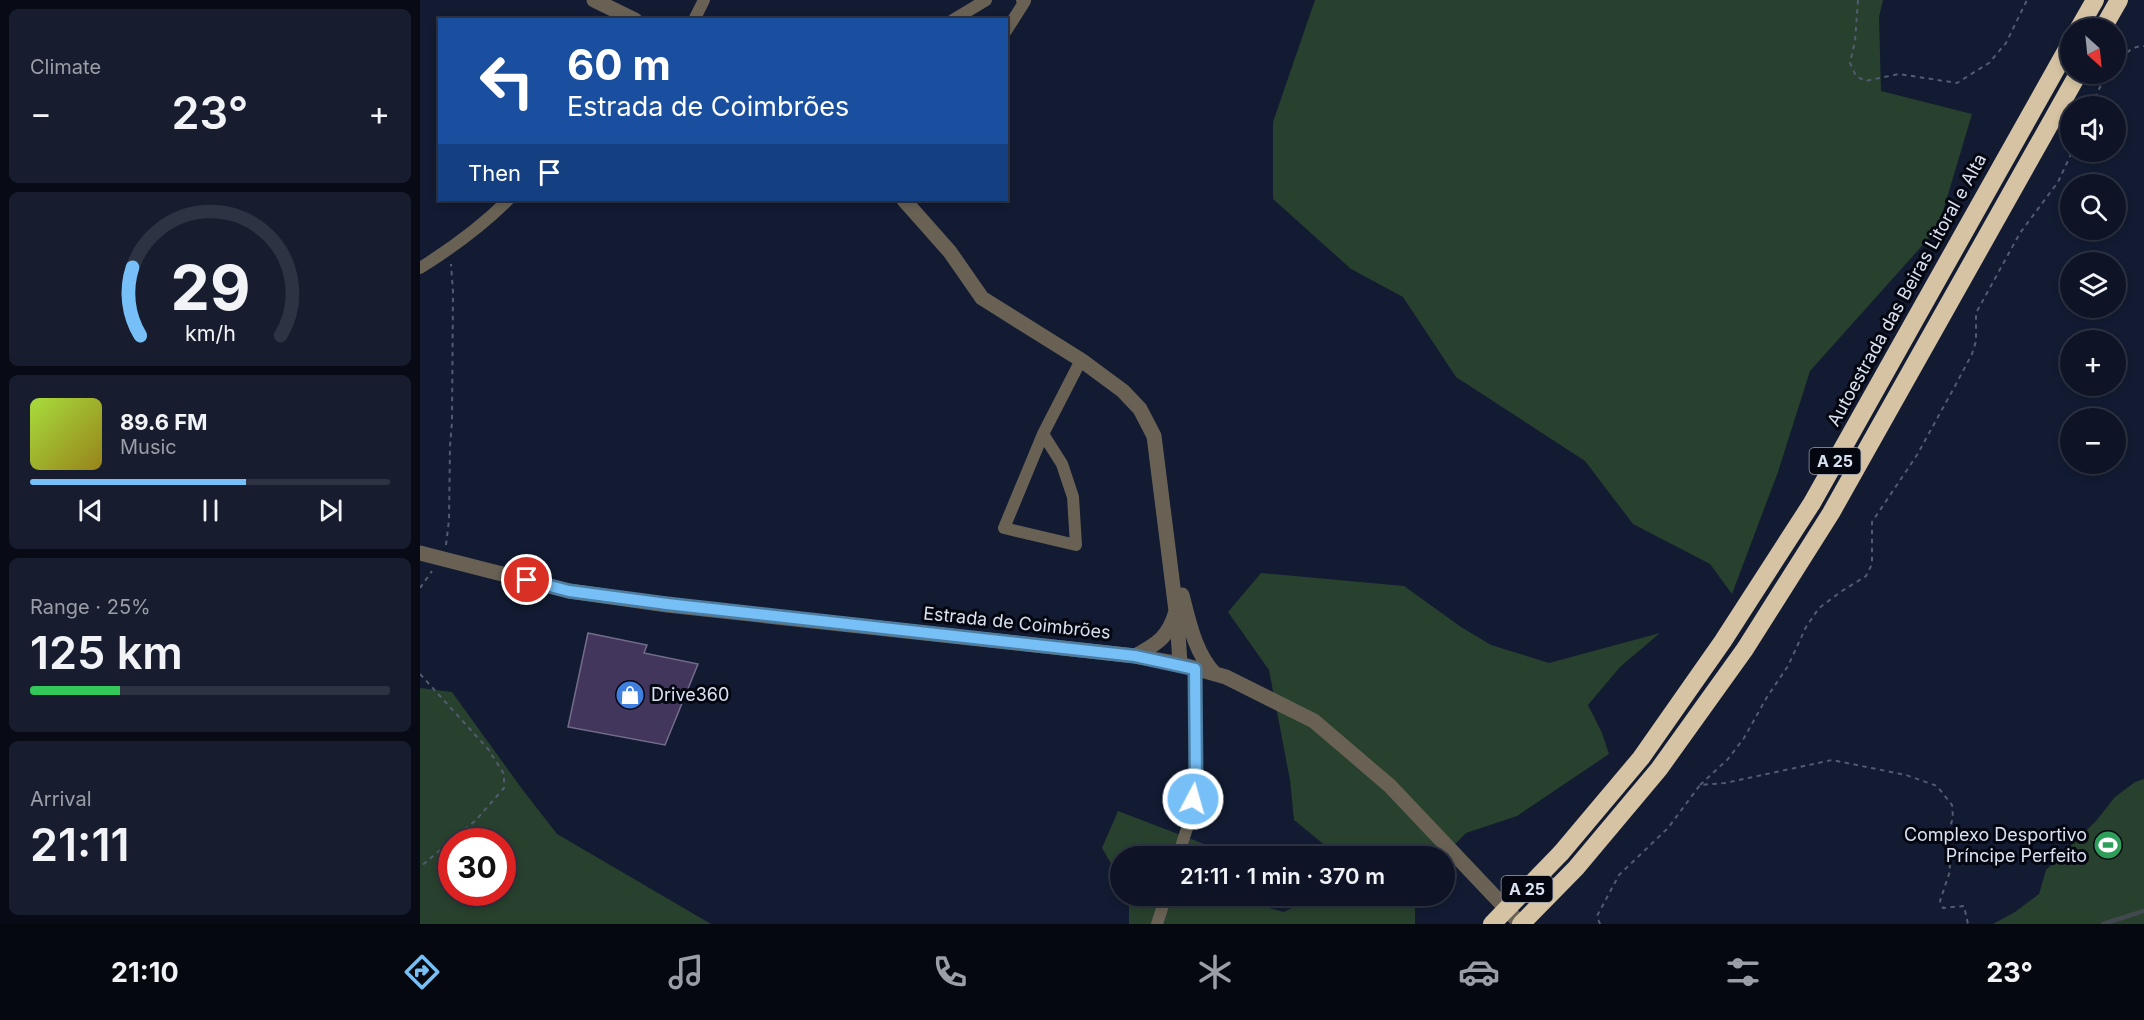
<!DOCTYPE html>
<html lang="en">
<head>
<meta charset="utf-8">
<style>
	body { margin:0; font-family:Inter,sans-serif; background:#171d2e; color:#f1f3f6; height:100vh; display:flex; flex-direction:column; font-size:22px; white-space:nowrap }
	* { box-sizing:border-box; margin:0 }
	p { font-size:20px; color:#9b9ea7 }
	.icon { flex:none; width:33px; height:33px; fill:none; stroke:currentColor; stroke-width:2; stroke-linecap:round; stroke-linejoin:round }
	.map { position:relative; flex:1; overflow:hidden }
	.details { display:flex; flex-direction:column; gap:9px; padding:9px; background:#080b15; width:420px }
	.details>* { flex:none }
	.top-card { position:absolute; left:18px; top:18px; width:570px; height:183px; border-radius:0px; box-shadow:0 3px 9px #0003,0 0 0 2px #2e3343; background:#1a4fa0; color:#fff; overflow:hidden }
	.needle { width:39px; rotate:153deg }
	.buttons { position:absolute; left:1640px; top:18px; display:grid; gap:12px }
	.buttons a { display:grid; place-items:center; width:66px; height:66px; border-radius:50%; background:#0e1426; box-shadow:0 3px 9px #0003,0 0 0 2px #2e3343; font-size:30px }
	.speed { position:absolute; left:18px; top:828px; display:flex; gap:12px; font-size:30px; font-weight:700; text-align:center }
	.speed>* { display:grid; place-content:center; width:78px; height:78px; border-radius:50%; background:#0e1426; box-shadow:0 3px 9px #0003,0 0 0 2px #2e3343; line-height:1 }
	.speed .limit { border:9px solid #d22; background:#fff; color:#111 }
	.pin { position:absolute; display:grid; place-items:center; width:51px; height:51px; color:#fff; margin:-26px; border:3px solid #fff; border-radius:50%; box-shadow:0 2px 6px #0007 }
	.me { position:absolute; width:66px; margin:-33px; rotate:6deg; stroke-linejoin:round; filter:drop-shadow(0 0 4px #0008) }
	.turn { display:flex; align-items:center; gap:21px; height:126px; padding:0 30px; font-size:27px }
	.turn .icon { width:78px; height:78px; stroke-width:2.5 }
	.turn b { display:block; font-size:42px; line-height:51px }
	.then { display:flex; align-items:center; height:57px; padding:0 30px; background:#0003; gap:12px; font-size:22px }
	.big { font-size:45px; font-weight:600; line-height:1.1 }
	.details .card { flex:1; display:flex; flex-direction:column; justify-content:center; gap:9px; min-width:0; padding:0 21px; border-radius:9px; background:#171d2e }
	.details .dial { align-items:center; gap:0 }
	.dial svg { height:156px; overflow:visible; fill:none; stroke:#2e3343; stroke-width:7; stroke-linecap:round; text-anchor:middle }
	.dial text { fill:#f1f3f6; stroke:none }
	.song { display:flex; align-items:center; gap:18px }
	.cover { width:72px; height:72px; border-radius:9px; background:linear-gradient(135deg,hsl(80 70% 55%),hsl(50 70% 35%)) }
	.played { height:6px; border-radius:3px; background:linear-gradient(90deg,#76c0f7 60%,#2e3343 60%) }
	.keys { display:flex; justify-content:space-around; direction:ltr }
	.heat { display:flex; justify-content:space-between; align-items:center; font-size:33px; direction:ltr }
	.charge { height:9px; border-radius:4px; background:linear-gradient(90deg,#34c759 25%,#2e3343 0) }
	.trip { position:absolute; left:690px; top:846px; width:345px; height:60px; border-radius:30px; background:#0e1426; box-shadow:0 3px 9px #0003,0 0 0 2px #2e3343; font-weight:600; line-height:60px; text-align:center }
	.tabs { display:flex; height:96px; justify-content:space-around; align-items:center; background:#06080f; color:#9b9ea7 }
	.tabs .icon { width:42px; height:42px }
	.tabs .selected { color:#76c0f7 }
	.tabs b { font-size:27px; color:#f1f3f6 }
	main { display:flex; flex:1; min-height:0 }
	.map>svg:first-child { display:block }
	.green { fill:#28402e; fill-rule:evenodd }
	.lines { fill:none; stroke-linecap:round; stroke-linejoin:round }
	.stream { stroke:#41494e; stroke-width:4.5 }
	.building { fill:#42365d; stroke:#746c8a; stroke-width:1.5 }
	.path { stroke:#535b70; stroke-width:2; stroke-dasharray:4.5 4.5; stroke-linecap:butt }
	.minor { stroke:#686154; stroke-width:12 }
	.tertiary { stroke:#686154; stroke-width:15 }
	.motorway { stroke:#d5c3a3; stroke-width:18 }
	.motorway-bridge { stroke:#d5c3a3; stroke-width:18 }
	.route-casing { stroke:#4d7da1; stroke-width:15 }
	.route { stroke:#76c0f7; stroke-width:10 }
	.labels { text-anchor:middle; stroke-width:6; stroke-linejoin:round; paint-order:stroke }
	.shield { fill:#040610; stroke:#9aa0ae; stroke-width:1.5 }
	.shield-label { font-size:16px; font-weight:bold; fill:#dae2f2 }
	.street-label { font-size:18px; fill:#dae2f2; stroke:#040610 }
	.poi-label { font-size:18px; fill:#dae2f2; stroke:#040610; text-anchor:start }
</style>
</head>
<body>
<main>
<section class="details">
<div class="card"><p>Climate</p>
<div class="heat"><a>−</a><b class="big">23°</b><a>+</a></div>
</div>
<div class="card dial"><svg viewBox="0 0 100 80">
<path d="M14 69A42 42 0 1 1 86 69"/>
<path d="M14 69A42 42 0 0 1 10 34" stroke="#76c0f7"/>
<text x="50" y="56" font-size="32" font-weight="700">29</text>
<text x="50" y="72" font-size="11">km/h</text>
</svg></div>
<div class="card">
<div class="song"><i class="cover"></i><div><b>89.6 FM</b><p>Music</p></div></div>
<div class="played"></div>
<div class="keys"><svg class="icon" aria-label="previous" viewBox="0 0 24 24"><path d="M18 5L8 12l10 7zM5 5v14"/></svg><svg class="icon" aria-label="pause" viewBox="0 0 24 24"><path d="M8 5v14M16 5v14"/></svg><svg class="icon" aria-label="next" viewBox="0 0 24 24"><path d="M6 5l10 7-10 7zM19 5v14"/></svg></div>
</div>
<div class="card"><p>Range · 25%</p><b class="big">125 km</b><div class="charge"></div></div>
<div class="card"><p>Arrival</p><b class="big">21:11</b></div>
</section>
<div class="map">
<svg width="1724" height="924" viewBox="0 0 1724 924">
	<rect width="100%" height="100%" fill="#121b32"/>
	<!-- green -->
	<path class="green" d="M895,0H1463L1459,17L1461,91L1552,114L1518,228L1390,371L1358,472L1312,594L1290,564L1213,524L1165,461L1036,377L983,297L931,269L853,199V122Z
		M841,573L984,586L1041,627L1071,645L1129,663L1240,633L1200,667L1168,705L1182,733L1189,754L1097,816L1046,833L1023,856H918L874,820L870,780L849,670L808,612Z
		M0,688L32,692L102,789L137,834L291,924H0ZM32,842H82V892H32Z
		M1724,779V924H1573L1595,912L1619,894L1626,870L1676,821L1695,797L1715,782Z
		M698,811L813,855L814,856H700V879L682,848Z
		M709,896H828L831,903L864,912L894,896H995V924H709Z"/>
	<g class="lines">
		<!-- stream -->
		<path class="stream" d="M1683,924L1724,911"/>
	</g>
	<!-- building -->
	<path class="building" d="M168,633L227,645L224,653L278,664L245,745L148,727Z"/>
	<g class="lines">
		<!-- path -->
		<path class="path" d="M1438,0L1435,41L1430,63L1436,76L1445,81L1479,74L1537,83L1569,63L1586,43L1607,0
			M1695,66C1703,56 1710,46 1724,46
			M1671,106L1682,83L1689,74
			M26,545L29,520L30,446L32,422L33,292L31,264
			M0,588L12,571
			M0,674L68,749L84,774V788L56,820L0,867
			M1280,785L1308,759L1324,738L1347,697L1368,666L1386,627L1399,608L1422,591L1446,576L1452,564V522L1497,455L1535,386L1552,354L1556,341V313L1600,233L1638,182L1652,152
			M1180,924L1177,916L1199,875L1248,828L1280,785L1305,783L1412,760L1486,775L1517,786L1532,805L1533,818L1526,838L1529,851L1530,871L1520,901L1523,908L1544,906L1548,924"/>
		<!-- minor -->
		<path class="minor" d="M274,20L284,0
			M533,20L566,0
			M586,31L605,1L602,0
			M0,268C32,248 62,226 88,200
			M623,434L642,464L653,497L656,545L584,528L623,434L661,360
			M758,856L770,819L776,780L775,668
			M737,924L746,896"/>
		<!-- tertiary -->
		<path class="tertiary" d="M174,0L215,20
			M484,200L530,252L562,298L661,360L703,391L720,409L734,436L756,611C749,637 737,644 715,656
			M0,553L149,591L247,605L715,656L760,664L806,677L894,721L970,786L1095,918
			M762,595C769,622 775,653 795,674
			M757,617L760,664"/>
		<!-- motorway -->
		<path class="motorway" d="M1659,28L1675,0
			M1683,28L1699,0
			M1141,853L1221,758L1303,641L1392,503L1650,44
			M1101,924L1156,868L1239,769L1325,649L1411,513L1658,74"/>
		<!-- motorway-bridge -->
		<path class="motorway-bridge" d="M1072,924L1141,853"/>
	</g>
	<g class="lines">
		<!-- route casing -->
		<g class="route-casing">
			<path id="route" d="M107,580L149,591L247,604L715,656L775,669L776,780L773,799"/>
		</g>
		<!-- route -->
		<use href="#route" class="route"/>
	</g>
	<!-- icons -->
	<defs>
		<g id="shop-disc" transform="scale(1.5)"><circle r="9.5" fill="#3f7fe0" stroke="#040610"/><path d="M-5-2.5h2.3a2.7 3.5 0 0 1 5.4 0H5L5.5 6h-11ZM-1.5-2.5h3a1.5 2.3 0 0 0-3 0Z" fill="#fff"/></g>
		<g id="stadium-disc" transform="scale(1.5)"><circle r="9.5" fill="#2e9e5b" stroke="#040610"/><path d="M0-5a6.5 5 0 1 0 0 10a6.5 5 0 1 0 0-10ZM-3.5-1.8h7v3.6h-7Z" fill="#fff"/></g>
	</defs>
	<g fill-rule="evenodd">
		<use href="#shop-disc" x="210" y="695"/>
		<use href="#stadium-disc" x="1688" y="845"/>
	</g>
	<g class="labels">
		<!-- shield labels -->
		<g class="shield">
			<rect x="1389.5" y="448" width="51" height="26" rx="4.5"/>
			<rect x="1081.5" y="876" width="51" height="26" rx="4.5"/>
		</g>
		<g class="shield-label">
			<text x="1415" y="467">A 25</text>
			<text x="1107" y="895">A 25</text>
		</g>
		<!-- street labels -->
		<g class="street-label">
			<text transform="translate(1487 290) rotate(-61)" y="6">Autoestrada das Beiras Litoral e Alta</text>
			<text transform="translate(597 623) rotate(6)" y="6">Estrada de Coimbrões</text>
		</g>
		<!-- poi labels -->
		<g class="poi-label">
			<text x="231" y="701">Drive360</text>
			<text x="1667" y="841" text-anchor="end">Complexo Desportivo<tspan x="1667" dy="21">Príncipe Perfeito</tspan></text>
		</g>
	</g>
</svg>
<div class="buttons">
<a><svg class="needle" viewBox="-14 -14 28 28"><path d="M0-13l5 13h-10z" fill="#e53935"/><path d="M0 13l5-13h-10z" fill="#9b9ea7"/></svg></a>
<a><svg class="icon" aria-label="sound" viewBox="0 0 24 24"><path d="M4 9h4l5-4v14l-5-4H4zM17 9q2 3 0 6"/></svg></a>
<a><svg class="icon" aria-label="search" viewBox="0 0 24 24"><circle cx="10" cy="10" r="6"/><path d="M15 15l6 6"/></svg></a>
<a><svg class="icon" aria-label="layers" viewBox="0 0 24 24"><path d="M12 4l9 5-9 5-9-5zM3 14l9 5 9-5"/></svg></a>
<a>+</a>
<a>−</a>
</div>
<div class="speed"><div class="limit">30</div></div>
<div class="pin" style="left:107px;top:580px;background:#d93025"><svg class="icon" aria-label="arrive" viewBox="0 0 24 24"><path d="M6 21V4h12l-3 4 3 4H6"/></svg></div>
<svg class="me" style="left:773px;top:799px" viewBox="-20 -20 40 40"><circle r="17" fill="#76c0f7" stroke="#fff" stroke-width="3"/><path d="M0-11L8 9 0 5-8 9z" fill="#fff"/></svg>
<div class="trip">21:11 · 1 min · 370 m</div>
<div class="top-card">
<div class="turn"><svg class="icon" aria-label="left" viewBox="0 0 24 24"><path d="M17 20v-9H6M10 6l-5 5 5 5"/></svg><div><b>60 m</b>Estrada de Coimbrões</div></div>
<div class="then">Then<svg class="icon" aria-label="arrive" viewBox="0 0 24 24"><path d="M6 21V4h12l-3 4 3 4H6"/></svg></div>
</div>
</div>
</main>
<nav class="tabs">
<b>21:10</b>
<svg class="icon selected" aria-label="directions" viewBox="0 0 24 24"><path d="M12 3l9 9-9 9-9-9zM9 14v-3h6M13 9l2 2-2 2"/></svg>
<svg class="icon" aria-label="music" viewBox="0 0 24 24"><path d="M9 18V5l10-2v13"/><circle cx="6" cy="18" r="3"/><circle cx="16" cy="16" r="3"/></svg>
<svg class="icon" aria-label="phone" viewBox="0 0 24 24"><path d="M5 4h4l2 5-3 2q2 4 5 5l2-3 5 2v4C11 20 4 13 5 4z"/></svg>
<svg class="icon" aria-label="climate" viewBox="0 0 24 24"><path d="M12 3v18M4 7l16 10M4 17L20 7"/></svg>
<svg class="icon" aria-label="car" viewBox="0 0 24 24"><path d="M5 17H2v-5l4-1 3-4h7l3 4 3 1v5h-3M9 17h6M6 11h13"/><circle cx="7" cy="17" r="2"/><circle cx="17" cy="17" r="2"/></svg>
<svg class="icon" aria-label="filters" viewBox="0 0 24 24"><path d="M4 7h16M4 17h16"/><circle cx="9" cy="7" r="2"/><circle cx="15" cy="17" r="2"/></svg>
<b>23°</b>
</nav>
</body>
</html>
